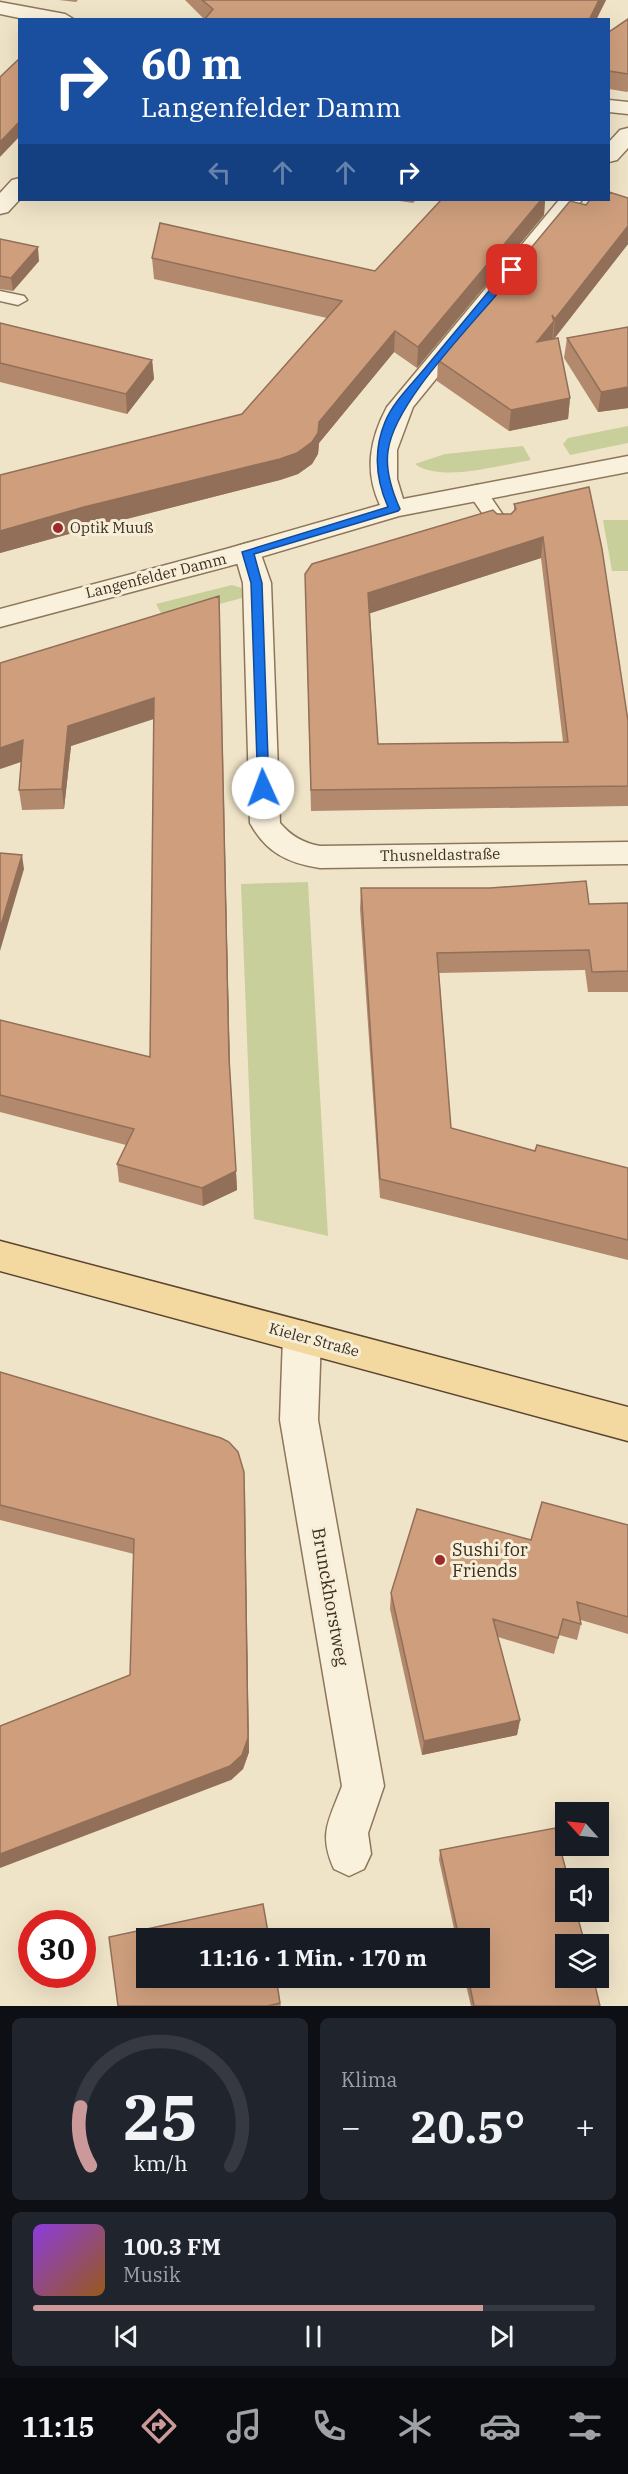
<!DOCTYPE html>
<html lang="de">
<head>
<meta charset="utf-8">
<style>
	body { margin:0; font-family:"IBM Plex Serif",serif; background:#20242c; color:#f1f3f6; height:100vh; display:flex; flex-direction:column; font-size:22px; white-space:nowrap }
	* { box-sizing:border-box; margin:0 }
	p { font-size:20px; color:#9ea1a6 }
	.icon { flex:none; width:33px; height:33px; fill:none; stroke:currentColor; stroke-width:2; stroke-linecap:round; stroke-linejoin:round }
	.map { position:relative; height:2006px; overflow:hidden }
	.side { display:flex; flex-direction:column; gap:12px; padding:12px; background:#0d0f14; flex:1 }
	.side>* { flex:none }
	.top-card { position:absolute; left:18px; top:18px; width:592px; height:183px; border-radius:0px; box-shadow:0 6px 24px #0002; background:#1a4fa0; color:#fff; overflow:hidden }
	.needle { width:39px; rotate:297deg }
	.buttons { position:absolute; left:555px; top:1802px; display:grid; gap:12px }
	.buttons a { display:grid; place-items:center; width:54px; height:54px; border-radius:0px; background:#171b24; box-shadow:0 6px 24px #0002; font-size:30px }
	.speed { position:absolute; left:18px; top:1910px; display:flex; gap:12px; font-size:30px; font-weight:700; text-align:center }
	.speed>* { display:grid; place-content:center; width:78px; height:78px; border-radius:50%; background:#171b24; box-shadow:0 6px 24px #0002; line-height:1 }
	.speed .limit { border:9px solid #d22; background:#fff; color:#111 }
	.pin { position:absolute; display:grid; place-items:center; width:51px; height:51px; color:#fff; margin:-26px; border-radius:12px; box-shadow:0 3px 9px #0006 }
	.me { position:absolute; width:66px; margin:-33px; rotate:358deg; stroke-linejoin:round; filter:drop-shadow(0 0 4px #0008) }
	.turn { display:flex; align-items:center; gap:21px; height:126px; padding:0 24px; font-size:27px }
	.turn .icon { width:78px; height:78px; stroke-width:2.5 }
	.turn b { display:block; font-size:42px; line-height:51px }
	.lanes { display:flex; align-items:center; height:57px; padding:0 24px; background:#0003; justify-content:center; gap:30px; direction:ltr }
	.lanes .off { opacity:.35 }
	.big { font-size:45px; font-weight:700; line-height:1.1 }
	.side .card { flex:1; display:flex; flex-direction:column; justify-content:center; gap:9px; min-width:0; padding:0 21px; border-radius:9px; background:#20242c }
	.side .dial { align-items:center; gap:0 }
	.dial svg { height:156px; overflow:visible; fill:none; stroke:#363941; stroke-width:7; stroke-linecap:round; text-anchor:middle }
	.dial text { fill:#f1f3f6; stroke:none }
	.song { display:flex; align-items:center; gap:18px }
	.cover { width:72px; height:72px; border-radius:9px; background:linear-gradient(135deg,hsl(270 70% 55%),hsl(30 70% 35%)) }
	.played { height:6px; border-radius:3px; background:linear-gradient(90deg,#cc999b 80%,#363941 80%) }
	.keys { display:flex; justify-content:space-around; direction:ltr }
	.heat { display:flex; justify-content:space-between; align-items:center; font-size:33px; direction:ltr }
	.side .tiles { flex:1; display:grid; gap:12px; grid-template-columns:1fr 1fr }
	.card:last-child { grid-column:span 2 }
	.trip { position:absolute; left:136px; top:1928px; width:354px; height:60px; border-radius:0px; background:#171b24; box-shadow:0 6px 24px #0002; font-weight:700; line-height:60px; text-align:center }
	.dock { display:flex; height:96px; justify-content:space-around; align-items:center; background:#090b0e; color:#9ea1a6 }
	.dock .icon { width:42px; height:42px }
	.dock .selected { color:#cc999b }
	.dock b { font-size:27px; color:#f1f3f6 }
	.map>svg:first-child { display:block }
	.green { fill:#c9cf9b }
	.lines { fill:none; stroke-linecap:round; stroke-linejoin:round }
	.service-casing { stroke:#8d765c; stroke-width:3 }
	.minor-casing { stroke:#8d765c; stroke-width:3 }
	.tertiary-casing { stroke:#8d765c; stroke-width:3 }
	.primary-casing { stroke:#5b4430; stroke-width:3 }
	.service { fill:#faf1dc; fill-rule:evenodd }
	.minor { fill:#faf1dc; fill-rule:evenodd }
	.tertiary { fill:#faf1dc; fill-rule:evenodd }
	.primary { fill:#f3d9a0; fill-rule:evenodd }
	.wall { fill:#b2896c; fill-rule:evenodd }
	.shaded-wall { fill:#916f58 }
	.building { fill:#cf9f7d; stroke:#916f58; stroke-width:1.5; fill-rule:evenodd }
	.route { fill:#1a73e8; stroke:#114b97; stroke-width:1.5 }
	.poi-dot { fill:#9e2a2b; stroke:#f7eed8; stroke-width:2 }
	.labels { text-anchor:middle; stroke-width:6; stroke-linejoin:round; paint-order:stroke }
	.poi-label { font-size:15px; fill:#3d2e20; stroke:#f7eed8; text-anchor:start }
	.street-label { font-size:15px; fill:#3d2e20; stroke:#f7eed8 }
	.near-poi-label { font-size:18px; fill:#3d2e20; stroke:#f7eed8; text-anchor:start }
	.near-street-label { font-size:18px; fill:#3d2e20; stroke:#f7eed8 }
</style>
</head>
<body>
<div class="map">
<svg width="628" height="2006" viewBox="0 0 628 2006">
	<rect width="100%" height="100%" fill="#f0e4c8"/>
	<!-- green -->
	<path class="green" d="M628,426V443L570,455L563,444L568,438Z
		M523,446L531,460C500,465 441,483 415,464L445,454Z
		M603,520H628V571H612Z
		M232,585L242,588L246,597L164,619L156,604Z
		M308,882L328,1236L254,1219L241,884Z"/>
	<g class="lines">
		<!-- service casing -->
		<g class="service-casing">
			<path id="service" d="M0,291L24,296L27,300L18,305L0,301Z
				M477,485L484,487L509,524L512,528L509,532H495L467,491L470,487Z"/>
		</g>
		<!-- minor casing -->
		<g class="minor-casing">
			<path id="minor" d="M0,2L65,14L75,20H29L0,14Z
				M609,100L628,102V114L609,112Z
				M20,178V199L8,212L0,214V193L12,180Z
				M248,543L258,546L271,583L280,823C291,836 303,843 320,846L628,842V864L320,868C287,863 266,852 250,823L243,583L234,552L238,546Z
				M302,1321L315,1325L321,1337L318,1420L384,1786L368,1833L371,1854L364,1869L349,1876L334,1869C318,1833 329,1821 342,1786L280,1420L283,1337L289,1325Z"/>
		</g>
		<!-- tertiary casing -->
		<g class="tertiary-casing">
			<path id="tertiary" d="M628,128V148L617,160L609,162V142L620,130Z
				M559,200H582L413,407L397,450V479L403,499L628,456V472L399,516L244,562L0,627V609L226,549L380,505C364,471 370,439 387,407Z"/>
		</g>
		<!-- primary casing -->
		<g class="primary-casing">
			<path id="primary" d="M0,1241L628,1407V1441L0,1271Z"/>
		</g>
		<!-- service -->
		<use href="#service" class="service"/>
		<!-- minor -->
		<use href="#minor" class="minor"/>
		<!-- tertiary -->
		<use href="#tertiary" class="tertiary"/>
		<!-- primary -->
		<use href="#primary" class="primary"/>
	</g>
	<!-- wall -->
	<path class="wall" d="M59,0H78L76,2Z
		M185,0H606L596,20H204V19Z
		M628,19V91L627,92L609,89V32Z
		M628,198V244L554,339L570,398L568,419L509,431L437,381L438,360L586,205Z
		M393,200H416L413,203Z
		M441,200H545L544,215L417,368L394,352L319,443L318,454L312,464L298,474L280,480L87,529L0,553V475L242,414L327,318L154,279L152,258L375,271Z
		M0,239L39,261L13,291L0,289Z
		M0,323L152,360L154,379L127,414L0,382Z
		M628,327V408L598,412L564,358L567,338Z
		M589,487L628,721V806L311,811L305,574L497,514H511L514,511V504ZM541,558L563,742L378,744L370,613Z
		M219,596L230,1072L237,1190L203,1206L119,1182L117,1164L126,1145L0,1112V1020L150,1057L154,719L71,746L64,809L22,810L19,790L21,762L0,769Z
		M361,888L589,904L628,903V992H588L585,970L439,973L451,1128L535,1151L628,1168V1260L380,1198L360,909Z
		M0,1372L245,1488L249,1752L243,1769L231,1780L130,1675L134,1554L0,1520Z
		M628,1525V1634L581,1620V1624L577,1640L559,1635L554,1654L498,1637L520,1720L517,1735L422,1755L390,1609L391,1593L531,1540Z
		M440,1850L600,2006H471L464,1977H480V1938H456L439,1860Z
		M280,2003L281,2006H118Z"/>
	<!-- shaded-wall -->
	<path class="shaded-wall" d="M599,0H606L596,20H589Z
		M20,121V136L0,157V142Z
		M541,200H545L544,215L417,368L418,347Z
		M628,226V244L553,340L555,319Z
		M38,247L39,261L13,291L11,278Z
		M554,321L552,342H537Z
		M395,331L394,352L319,443L318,454L312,464L298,474L280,480L87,529L0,553V531L319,422Z
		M152,360L154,379L127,414L126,394Z
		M628,387V408L598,412L601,392Z
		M570,398L568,419L509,431L511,410Z
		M543,537L541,558L368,614V593Z
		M220,616L230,1076L229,1058Z
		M154,698L156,718L71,746L64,809L62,789L68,726Z
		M23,740L26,760L0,769V748Z
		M22,855L24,869L0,951V928Z
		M236,1171L237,1190L203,1206L202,1188Z
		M244,1472L249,1752L243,1769L231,1780L0,1868V1854L230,1766Z
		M520,1720L517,1735L422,1755L424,1741Z"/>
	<!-- building -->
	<path class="building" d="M202,0H599L589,20H204L213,9Z
		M628,19V74L609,71V32Z
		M20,58V121L0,142V77Z
		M609,192L628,198V226L555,319L552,315L554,321L537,342L558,338L570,398L511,410L438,360L570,201L586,205L590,200H609Z
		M441,200H541L418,347L395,331L319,422L318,433L312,442L297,453L280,459L84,507L0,531V475L242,414L342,301L152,258L160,223L375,271Z
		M0,239L38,247L11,278L0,276Z
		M0,323L152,360L126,394L0,363Z
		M628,327V387L601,392L567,338Z
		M589,487L602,549L628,721V786L311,790L305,574L312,564L493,510L497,514H511L516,509L514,504ZM543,537L568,742L378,744L368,593Z
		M219,596L229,1058L236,1171L202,1188L117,1164L134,1129L0,1095V1020L150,1057L154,698L68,726L62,789L19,790L23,740L0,748V663Z
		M0,853L22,855L0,928Z
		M586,881L589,904L628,903V971L592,972L589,950L437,953L451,1128L535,1151L537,1145L628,1168V1240L380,1179L361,888H490Z
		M0,1372L221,1438L229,1442L238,1452L244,1472L248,1738L242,1755L230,1766L0,1854V1726L130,1675L134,1539L0,1505Z
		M542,1502L628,1525V1617L577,1602L581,1624L563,1619L558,1638L493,1619L520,1720L424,1741L391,1593L417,1509L531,1540Z
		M555,1828L568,1878H566V1911H576L585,1944H566V1977H593L600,2006H474L468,1977H480V1938H459L440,1850Z
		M263,1904L269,1938H147V1977H276L280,2003L268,2006H118L109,1937Z"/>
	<!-- route -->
	<path class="route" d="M508,268L517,270C482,316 395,398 388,451C385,471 392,491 400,509L398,511L254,554L262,583L269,788L267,791H258L251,583L242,552L388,507C376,480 373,451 385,422C393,402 412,384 426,367C453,334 481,301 508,268Z"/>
	<!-- markers -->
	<g class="poi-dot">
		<circle cx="58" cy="528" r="6"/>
		<circle cx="440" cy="1560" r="6"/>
	</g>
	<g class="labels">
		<!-- poi labels -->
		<g class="poi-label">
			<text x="70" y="533">Optik Muuß</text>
		</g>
		<!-- street labels -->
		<g class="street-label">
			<text transform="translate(156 576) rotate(-14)" y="5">Langenfelder Damm</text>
			<text transform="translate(440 855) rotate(-1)" y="5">Thusneldastraße</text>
			<text transform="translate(314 1340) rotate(15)" y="5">Kieler Straße</text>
		</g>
		<!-- near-poi labels -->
		<g class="near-poi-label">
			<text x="452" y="1556">Sushi for<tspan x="452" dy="21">Friends</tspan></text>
		</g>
		<!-- near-street labels -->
		<g class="near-street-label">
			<text transform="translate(330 1597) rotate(80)" y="6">Brunckhorstweg</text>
		</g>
	</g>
</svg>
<div class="buttons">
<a><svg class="needle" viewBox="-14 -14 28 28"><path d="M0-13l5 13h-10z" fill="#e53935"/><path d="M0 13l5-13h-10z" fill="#9ea1a6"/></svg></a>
<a><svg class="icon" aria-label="sound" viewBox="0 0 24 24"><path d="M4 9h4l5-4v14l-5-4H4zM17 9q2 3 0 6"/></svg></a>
<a><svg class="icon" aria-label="layers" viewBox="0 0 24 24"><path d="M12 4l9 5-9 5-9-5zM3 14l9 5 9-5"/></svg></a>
</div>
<div class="speed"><div class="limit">30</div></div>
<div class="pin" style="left:512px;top:270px;background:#d93025"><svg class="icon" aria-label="arrive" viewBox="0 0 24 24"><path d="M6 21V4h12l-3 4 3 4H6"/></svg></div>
<svg class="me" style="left:263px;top:788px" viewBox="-20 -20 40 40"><circle r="19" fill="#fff"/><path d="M0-13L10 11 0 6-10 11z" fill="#1a73e8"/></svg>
<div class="trip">11:16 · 1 Min. · 170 m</div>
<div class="top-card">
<div class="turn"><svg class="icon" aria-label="right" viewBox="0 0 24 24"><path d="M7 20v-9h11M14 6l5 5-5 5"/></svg><div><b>60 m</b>Langenfelder Damm</div></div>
<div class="lanes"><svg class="icon off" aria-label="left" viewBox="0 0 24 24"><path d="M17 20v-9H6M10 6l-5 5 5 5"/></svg><svg class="icon off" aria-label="ahead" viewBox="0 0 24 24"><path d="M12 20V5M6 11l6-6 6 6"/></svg><svg class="icon off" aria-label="ahead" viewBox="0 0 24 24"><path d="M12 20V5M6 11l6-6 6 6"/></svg><svg class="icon" aria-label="right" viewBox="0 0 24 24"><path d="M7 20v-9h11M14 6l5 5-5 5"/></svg></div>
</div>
</div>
<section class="side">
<div class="tiles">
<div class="card dial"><svg viewBox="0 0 100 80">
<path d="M14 69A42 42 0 1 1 86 69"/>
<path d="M14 69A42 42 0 0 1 9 39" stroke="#cc999b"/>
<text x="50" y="56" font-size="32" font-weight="700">25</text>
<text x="50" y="72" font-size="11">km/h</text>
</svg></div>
<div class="card"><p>Klima</p>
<div class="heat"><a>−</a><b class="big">20.5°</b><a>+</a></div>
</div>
<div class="card">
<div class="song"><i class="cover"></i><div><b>100.3 FM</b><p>Musik</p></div></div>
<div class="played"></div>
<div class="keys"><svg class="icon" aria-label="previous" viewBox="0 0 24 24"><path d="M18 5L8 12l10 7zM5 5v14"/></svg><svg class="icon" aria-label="pause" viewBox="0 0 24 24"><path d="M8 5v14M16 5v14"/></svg><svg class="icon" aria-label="next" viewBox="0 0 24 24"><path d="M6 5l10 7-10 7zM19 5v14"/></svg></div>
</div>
</div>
</section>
<nav class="dock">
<b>11:15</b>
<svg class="icon selected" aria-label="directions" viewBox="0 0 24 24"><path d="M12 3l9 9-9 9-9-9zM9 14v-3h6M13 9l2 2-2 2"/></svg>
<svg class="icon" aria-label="music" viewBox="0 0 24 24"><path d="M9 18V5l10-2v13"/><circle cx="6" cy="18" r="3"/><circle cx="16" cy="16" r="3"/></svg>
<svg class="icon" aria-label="phone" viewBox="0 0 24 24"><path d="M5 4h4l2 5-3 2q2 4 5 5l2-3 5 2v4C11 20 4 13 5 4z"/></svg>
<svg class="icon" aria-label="climate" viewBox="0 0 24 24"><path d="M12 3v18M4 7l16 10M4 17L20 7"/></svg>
<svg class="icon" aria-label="car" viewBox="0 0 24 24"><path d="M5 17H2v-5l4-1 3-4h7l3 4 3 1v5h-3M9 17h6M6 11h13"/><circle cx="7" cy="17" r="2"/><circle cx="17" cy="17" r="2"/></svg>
<svg class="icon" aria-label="filters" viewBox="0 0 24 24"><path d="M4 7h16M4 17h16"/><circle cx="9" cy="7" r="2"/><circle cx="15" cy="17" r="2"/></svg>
</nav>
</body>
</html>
